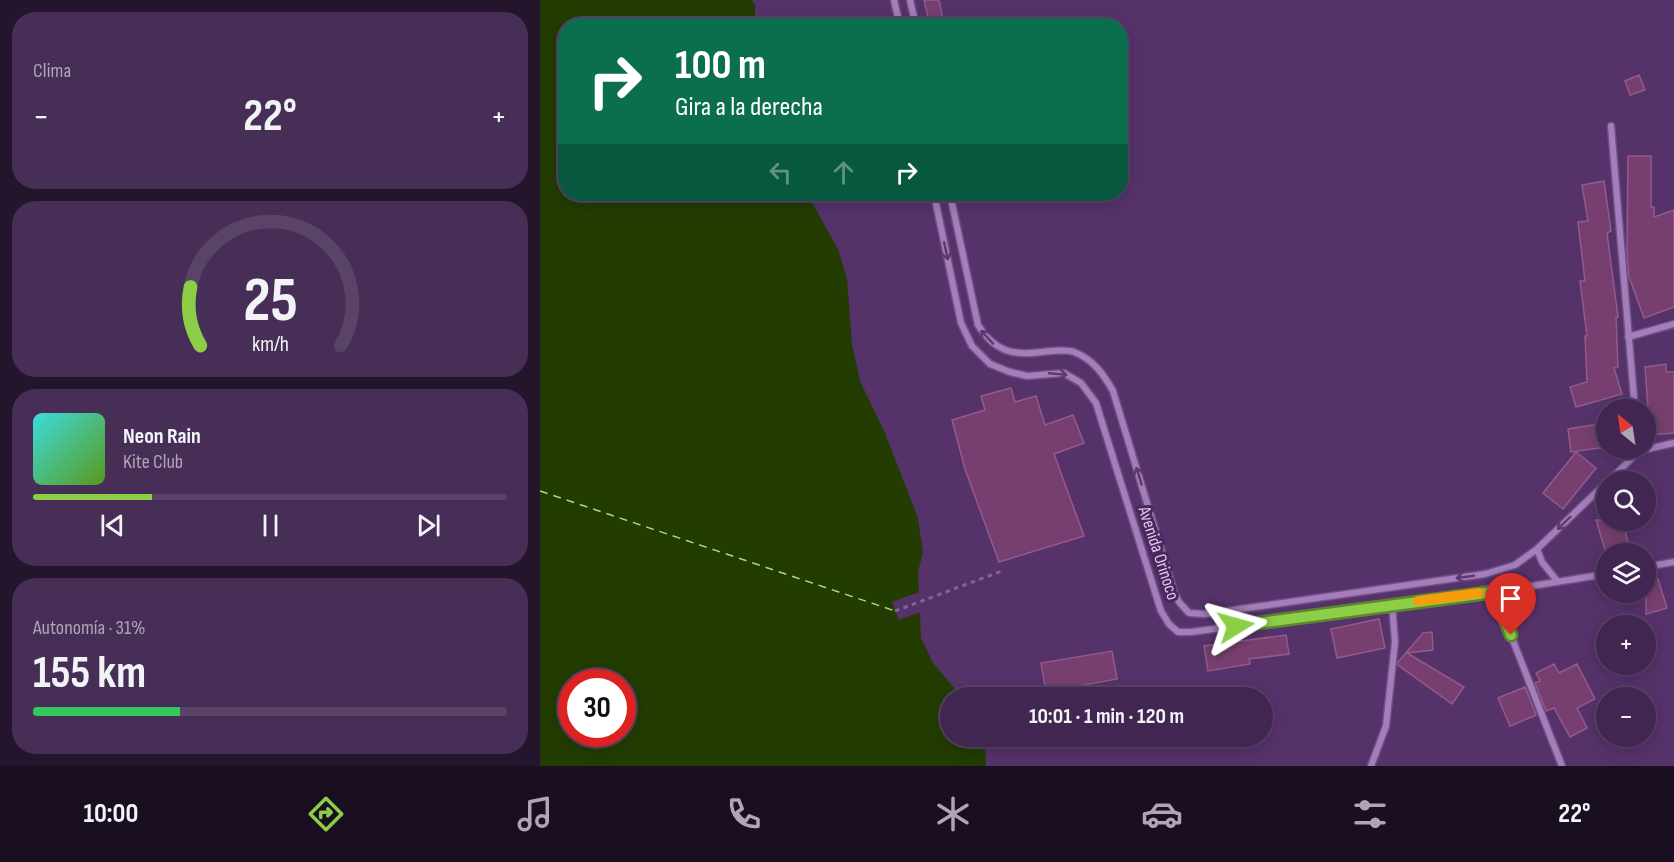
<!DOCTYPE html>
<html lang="es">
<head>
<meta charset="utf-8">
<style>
	body { margin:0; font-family:"Sofia Sans Condensed",sans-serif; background:#472e57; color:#f1f3f6; height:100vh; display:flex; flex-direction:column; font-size:22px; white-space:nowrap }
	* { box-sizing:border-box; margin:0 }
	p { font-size:20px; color:#aea5b7 }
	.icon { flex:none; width:33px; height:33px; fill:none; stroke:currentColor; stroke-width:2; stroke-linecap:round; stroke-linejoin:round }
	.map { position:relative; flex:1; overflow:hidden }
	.details { display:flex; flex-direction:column; gap:12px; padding:12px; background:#23152c; width:540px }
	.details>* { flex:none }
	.hud { position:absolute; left:18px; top:18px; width:570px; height:183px; border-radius:24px; box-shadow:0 3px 15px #0003,0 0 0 2px #594367; background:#0b6e4f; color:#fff; overflow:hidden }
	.needle { width:39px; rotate:330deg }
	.controls { position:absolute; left:1056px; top:399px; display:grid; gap:12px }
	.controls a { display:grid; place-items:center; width:60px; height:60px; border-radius:50%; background:#402650; box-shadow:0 3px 15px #0003,0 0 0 2px #594367; font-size:30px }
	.speed { position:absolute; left:18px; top:669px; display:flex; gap:12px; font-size:30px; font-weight:700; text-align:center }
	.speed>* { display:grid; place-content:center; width:78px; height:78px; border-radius:50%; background:#402650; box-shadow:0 3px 15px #0003,0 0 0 2px #594367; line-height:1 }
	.speed .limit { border:9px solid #d22; background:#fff; color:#111 }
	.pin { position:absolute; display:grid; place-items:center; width:51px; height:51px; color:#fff; margin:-62px -26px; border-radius:50% 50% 50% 0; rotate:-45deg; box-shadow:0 0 6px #0007 }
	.pin .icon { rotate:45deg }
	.me { position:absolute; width:66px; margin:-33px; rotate:82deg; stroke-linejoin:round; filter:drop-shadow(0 0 4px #0008) }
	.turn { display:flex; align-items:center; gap:21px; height:126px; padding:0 18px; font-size:27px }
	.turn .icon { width:78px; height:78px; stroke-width:2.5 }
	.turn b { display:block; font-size:42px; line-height:51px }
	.lanes { display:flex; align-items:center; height:57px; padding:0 18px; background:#0003; justify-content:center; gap:30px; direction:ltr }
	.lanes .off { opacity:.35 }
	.big { font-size:45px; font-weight:700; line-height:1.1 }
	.details .tile { flex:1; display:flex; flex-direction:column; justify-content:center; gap:9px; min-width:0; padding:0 21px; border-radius:24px; background:#472e57 }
	.details .dial { align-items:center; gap:0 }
	.dial svg { height:156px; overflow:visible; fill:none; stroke:#594367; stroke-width:7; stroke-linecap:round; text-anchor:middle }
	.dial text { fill:#f1f3f6; stroke:none }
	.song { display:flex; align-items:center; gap:18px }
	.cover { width:72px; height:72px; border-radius:9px; background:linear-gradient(135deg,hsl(180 70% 55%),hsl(90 70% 35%)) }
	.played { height:6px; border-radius:3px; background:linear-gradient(90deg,#8cce46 25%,#594367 25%) }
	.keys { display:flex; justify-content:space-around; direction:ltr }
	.heat { display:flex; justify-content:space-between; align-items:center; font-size:33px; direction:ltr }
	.charge { height:9px; border-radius:4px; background:linear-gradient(90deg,#34c759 31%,#594367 0) }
	.trip { position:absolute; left:400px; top:687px; width:333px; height:60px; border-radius:30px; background:#402650; box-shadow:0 3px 15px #0003,0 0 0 2px #594367; font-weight:700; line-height:60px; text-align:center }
	.menu { display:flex; height:96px; justify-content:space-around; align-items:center; background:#1a0f20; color:#aea5b7 }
	.menu .icon { width:42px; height:42px }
	.menu .current { color:#8cce46 }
	.menu b { font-size:27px; color:#f1f3f6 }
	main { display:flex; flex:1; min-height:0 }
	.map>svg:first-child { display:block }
	.water { fill:#223c02; fill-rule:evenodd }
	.pier { fill:#56326b }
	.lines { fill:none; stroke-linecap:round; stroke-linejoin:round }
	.ferry { stroke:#a8dc7b; stroke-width:1.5; stroke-dasharray:8 6; stroke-linecap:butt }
	.building { fill:#763f6f; stroke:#935a8b; stroke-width:1.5 }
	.minor-casing { stroke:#6f5080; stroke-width:9 }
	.path { stroke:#826394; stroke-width:3; stroke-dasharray:4.5 4.5; stroke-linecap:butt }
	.minor { stroke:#a37dbc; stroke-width:6 }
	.oneway { stroke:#5d3872 }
	.route-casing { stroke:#5b862e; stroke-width:15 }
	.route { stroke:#8cce46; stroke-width:10 }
	.slow { stroke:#f59e0b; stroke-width:10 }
	.labels { text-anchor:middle; stroke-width:6; stroke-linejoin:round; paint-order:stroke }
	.street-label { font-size:18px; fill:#ddc9ea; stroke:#4b275f }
</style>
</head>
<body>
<main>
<section class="details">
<div class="tile"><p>Clima</p>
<div class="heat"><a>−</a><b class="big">22°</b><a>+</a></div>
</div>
<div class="tile dial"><svg viewBox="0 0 100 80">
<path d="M14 69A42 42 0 1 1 86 69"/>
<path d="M14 69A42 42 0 0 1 9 39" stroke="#8cce46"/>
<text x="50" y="56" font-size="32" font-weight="700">25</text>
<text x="50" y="72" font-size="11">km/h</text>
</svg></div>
<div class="tile">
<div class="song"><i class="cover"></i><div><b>Neon Rain</b><p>Kite Club</p></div></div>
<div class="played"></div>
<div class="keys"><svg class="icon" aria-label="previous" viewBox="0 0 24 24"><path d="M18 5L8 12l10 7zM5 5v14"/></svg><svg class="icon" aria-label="pause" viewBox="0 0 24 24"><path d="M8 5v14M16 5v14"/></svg><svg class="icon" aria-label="next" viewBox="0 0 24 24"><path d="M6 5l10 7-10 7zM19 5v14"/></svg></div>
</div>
<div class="tile"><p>Autonomía · 31%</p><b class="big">155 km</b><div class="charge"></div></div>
</section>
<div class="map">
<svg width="1134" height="766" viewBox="0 0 1134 766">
	<rect width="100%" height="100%" fill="#56326b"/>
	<!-- water -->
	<path class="water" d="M0,0H212L215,5V25L26,26V194H263L273,204L298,249L307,279L312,344L320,381L345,433L378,518L383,552L378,572L381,638L393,663L422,697L411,698V736L445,737L446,766H0ZM32,682H82V734H32Z"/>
	<!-- pier -->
	<path class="pier" d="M382,591L383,611L359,620L352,602Z"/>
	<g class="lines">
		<!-- ferry -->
		<path class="ferry" d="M0,491L355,611"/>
	</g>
	<!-- building -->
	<path class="building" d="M384,0H399L404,24L390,26Z
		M1099,75L1105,90L1090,95L1085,81Z
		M1088,156H1111V207H1114V217L1134,210V307L1104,318L1089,277L1087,251Z
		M1064,181L1071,231L1067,233L1078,317H1076L1078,367L1074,368L1082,394L1036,407L1030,387L1047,382L1045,336H1047L1040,281H1045L1038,222L1048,221L1042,185Z
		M1126,364V372H1134V433L1110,435L1105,367Z
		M471,388L475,402L496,396L505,425L533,415L544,443L514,454L544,536L459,562L425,469L412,420L445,410L441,396Z
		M1066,423V447L1031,452L1028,429Z
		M1036,452L1056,468L1023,509L1003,493Z
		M1056,520H1082L1089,546L1066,553Z
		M1118,579L1127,608L1106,614V583Z
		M839,619L845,648L797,658L791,629Z
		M892,632L893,650L867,653L924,687L912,704L858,665V662L883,633Z
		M746,635L749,654L709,659L710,664L668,671L664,646Z
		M572,651L577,679L506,692L501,663Z
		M1014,664L1019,673L1037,664L1055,699L1037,708L1047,728L1030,737L1014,708L1006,711L995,683L1000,681L996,673Z
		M985,687L996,715L970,726L958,698Z"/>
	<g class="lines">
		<!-- minor casing -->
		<g class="minor-casing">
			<path id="minor" d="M354,0L360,26
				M370,0L376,26
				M1071,126L1095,410
				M394,194L421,323L432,346L450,364L470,372L487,376L524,373L541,383L556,403L621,611L629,624L638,632H651L954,592L1066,574
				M410,194L438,325C454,351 472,356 502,352C512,351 524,349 534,352C553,359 564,375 573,391L634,592L639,602L649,613L665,614L945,574L975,565L997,549
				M1088,337L1134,324
				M1068,482L1099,451L1134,443
				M1106,567L1134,562
				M1018,582L1002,562L997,549L1066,483
				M954,592L1022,766
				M831,766L846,726L855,642L852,604"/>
		</g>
		<!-- path -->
		<path class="path" d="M355,611L462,571"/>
		<!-- minor -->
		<use href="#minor" class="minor"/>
	</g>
	<!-- one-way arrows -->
	<defs><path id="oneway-shaft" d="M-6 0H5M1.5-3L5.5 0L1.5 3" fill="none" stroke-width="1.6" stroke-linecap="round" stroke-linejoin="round" transform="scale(1.5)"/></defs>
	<g class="oneway">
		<use href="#oneway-shaft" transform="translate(406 251) rotate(78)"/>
		<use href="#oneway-shaft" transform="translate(447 337) rotate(-133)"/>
		<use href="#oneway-shaft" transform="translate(518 374) rotate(5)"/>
		<use href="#oneway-shaft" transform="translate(599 476) rotate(-107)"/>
		<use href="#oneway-shaft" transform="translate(1024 523) rotate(136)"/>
		<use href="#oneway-shaft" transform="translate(925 577) rotate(172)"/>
	</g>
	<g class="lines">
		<!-- route casing -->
		<g class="route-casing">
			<path id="route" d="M696,626L954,592L971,635"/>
		</g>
		<!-- route -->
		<use href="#route" class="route"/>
		<!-- slow -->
		<path class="slow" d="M878,601L939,593"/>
	</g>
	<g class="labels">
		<!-- street labels -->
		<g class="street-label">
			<text transform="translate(619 553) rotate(72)" y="6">Avenida Orinoco</text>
		</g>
	</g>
</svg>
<div class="controls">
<a><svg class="needle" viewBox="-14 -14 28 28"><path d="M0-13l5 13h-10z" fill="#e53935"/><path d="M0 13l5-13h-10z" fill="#aea5b7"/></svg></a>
<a><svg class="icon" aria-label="search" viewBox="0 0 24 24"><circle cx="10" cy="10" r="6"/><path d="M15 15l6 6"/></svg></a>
<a><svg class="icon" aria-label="layers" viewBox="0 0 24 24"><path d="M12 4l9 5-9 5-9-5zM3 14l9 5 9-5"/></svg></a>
<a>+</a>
<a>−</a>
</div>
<div class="speed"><div class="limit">30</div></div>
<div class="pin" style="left:971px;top:635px;background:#d93025"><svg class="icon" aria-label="arrive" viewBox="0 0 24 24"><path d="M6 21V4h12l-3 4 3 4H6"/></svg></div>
<svg class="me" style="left:696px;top:626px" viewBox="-20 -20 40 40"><path d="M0-17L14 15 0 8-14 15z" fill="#8cce46" stroke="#fff" stroke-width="4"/></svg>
<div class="trip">10:01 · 1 min · 120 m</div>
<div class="hud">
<div class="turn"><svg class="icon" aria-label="right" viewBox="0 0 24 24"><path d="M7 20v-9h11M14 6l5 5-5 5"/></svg><div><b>100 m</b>Gira a la derecha</div></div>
<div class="lanes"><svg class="icon off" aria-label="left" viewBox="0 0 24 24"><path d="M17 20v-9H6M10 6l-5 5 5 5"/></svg><svg class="icon off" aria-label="ahead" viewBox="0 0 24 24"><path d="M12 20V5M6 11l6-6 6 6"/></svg><svg class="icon" aria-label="right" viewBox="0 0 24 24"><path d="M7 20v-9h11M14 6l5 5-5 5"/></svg></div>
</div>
</div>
</main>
<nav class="menu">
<b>10:00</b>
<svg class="icon current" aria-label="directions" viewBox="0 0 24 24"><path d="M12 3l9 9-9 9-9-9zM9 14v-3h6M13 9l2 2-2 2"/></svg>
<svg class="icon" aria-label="music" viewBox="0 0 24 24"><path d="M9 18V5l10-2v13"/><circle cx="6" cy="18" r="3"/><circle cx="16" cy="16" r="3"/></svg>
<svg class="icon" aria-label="phone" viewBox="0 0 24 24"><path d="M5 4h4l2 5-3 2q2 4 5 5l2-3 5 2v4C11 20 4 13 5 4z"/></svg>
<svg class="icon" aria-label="climate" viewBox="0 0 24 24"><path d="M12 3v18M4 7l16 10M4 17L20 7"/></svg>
<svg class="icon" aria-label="car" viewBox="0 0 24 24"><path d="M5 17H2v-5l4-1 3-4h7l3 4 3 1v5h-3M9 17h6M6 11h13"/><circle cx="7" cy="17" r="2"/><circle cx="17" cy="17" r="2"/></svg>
<svg class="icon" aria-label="filters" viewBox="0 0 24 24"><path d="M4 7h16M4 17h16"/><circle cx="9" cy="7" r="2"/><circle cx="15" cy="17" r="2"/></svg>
<b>22°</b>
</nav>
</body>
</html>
